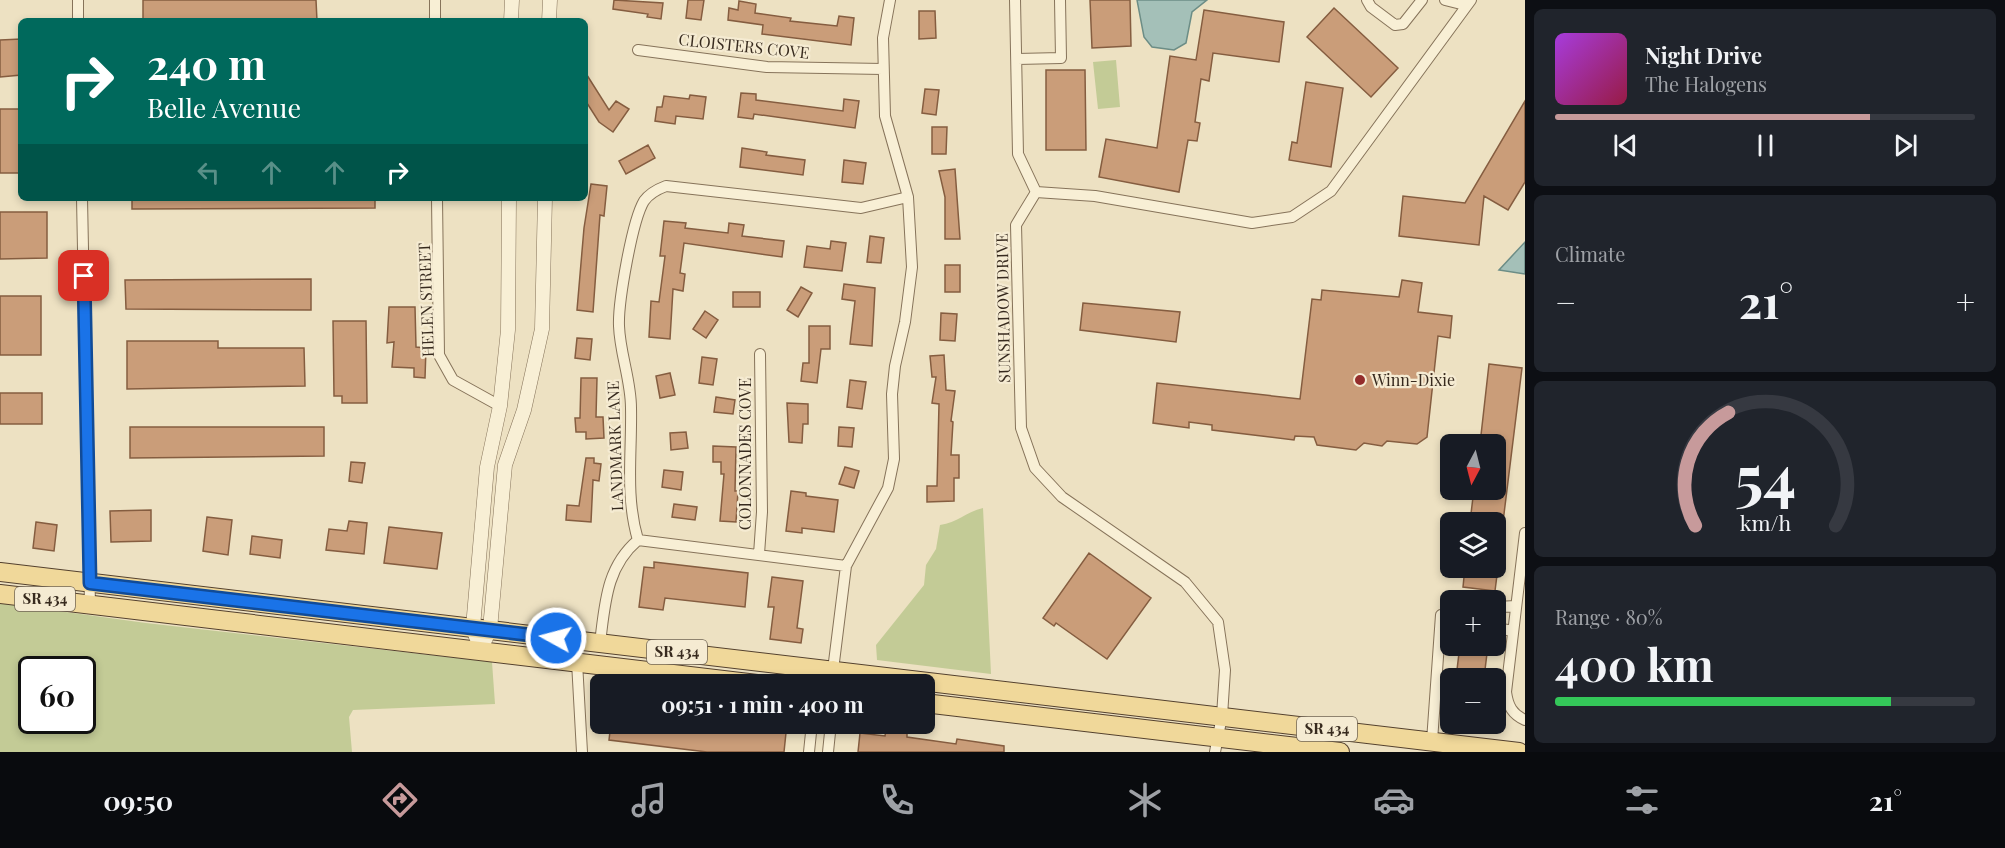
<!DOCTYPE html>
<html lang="en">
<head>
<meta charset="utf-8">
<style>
	body { margin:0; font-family:"Playfair Display",serif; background:#20242c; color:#f1f3f6; height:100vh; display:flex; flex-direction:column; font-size:22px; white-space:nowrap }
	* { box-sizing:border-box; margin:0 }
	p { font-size:20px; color:#9ea1a6 }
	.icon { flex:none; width:33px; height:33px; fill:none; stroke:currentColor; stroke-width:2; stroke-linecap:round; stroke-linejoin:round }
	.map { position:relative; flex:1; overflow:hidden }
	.sheet { display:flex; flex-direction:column; gap:9px; padding:9px; background:#0d0f14; width:480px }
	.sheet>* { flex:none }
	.banner { position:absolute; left:18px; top:18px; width:570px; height:183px; border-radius:9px; box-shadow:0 3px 9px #0003; background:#00695c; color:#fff; overflow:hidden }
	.needle { width:39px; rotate:187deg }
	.buttons { position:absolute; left:1440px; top:434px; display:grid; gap:12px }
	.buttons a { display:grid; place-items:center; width:66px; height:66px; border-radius:9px; background:#171b24; box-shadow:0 3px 9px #0003; font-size:30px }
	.speed { position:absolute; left:18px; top:656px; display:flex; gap:12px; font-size:30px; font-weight:700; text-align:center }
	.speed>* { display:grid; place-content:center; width:78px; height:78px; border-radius:50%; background:#171b24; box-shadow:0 3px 9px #0003; line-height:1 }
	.speed .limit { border:3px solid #111; border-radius:9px; background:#fff; color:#111 }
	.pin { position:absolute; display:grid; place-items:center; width:51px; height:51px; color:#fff; margin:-26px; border-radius:12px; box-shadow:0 3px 9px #0006 }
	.me { position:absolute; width:66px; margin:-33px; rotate:277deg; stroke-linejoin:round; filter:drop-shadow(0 0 4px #0008) }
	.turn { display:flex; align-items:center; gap:21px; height:126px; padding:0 30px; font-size:27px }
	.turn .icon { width:78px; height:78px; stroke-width:2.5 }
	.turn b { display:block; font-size:42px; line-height:51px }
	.lanes { display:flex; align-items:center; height:57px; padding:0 30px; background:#0003; justify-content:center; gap:30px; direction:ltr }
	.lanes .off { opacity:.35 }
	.big { font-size:45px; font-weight:700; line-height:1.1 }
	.sheet .tile { flex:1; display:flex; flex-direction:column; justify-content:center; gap:9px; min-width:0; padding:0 21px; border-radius:9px; background:#20242c }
	.sheet .dial { align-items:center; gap:0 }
	.dial svg { height:156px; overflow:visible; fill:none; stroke:#363941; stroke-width:7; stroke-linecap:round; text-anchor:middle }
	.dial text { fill:#f1f3f6; stroke:none }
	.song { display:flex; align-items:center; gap:18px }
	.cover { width:72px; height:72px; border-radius:9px; background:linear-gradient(135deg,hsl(280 70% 55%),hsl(340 70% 35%)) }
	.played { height:6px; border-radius:3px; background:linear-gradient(90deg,#c79a9b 75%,#363941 75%) }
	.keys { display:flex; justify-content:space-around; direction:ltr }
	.heat { display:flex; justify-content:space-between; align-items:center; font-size:33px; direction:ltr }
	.charge { height:9px; border-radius:4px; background:linear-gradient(90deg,#34c759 80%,#363941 0) }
	.trip { position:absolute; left:590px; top:674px; width:345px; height:60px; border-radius:9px; background:#171b24; box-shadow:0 3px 9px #0003; font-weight:700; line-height:60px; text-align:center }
	.tab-bar { display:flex; height:96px; justify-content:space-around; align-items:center; background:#090b0e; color:#9ea1a6 }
	.tab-bar .icon { width:42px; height:42px }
	.tab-bar .on { color:#c79a9b }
	.tab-bar b { font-size:27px; color:#f1f3f6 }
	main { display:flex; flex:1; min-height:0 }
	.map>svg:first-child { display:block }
	.green { fill:#c3cb96; fill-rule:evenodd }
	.water { fill:#a4c0b8; stroke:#6c8d86; stroke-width:1.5 }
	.building { fill:#ca9d79; stroke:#855d40; stroke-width:1.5 }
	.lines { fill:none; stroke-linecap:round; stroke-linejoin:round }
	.minor-casing { stroke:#86735a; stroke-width:12 }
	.tertiary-casing { stroke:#86735a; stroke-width:15 }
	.primary-casing { stroke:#54412e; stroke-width:20 }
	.minor { stroke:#f8efd5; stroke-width:10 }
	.tertiary { stroke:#f8efd5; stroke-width:14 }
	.primary { stroke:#f0d89a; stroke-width:18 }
	.route-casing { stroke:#114b97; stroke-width:15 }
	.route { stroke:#1a73e8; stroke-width:10 }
	.poi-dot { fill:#942d2b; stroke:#f5ebd2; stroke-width:2 }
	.labels { text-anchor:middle; stroke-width:4.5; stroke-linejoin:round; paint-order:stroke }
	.shield { fill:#f5ebd2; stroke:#706454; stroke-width:1.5 }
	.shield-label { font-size:15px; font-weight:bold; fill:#372a1e }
	.street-label { font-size:16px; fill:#372a1e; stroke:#f5ebd2 }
	.poi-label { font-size:16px; fill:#372a1e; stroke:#f5ebd2; text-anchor:start }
</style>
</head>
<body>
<main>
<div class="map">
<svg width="1525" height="752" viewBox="0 0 1525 752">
	<rect width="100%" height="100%" fill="#ede1c2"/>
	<!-- green -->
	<path class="green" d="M1116,60L1120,107L1098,109L1093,62Z
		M983,508L991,674L877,660L876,645L924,585L926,565L936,549L940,525C957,523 966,512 983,508Z
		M0,603L146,623L492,662L495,704L353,710L349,717L352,752H0ZM32,669H82V720H32Z"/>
	<!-- water -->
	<path class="water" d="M1137,0H1207L1192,12L1186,43L1174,50L1152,47L1144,37Z
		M1525,242V274L1499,270Z"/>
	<!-- building -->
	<path class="building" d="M143,0H316L317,21H143Z
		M614,0L663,3L661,19L647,17L648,14L613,9Z
		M688,0H704L701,20L686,18Z
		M1090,0H1130L1131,46L1092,48Z
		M739,1L756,4L755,13L791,18L790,21L837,26L839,16L854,18L851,45L762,34L763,25L728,20L729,8L738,10Z
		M1334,8L1398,68L1371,97L1307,37Z
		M1204,10L1284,22L1279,62L1213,53L1209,81L1201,79L1195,122L1200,123L1197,141L1188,140L1179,192L1099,177L1106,139L1157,148L1170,56L1196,60Z
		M919,11H935L936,38L919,39Z
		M21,39V75L0,77V40Z
		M1046,70H1085L1086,150H1046Z
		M585,72L609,110L616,101L629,109L613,132L599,122L585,100Z
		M1306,82L1343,88L1331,167L1289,160L1292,142L1297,143Z
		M925,89L939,90L936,115L922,113Z
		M741,93L756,94V100L843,111L844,99L859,101L855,128L754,114L753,119L738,117Z
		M690,95L706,97L703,119L676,116L675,124L655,121L657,107H662L664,96L689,99Z
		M1525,101V182L1508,210L1484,196L1479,245L1399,236L1403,196L1465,203Z
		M0,109H21V173H0Z
		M932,127H947L946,154H932Z
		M648,145L655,158L626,174L619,161Z
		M742,148L767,152L766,155L805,160L803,175L740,167Z
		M844,160L866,163L863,184L842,182Z
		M955,169L960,239H945V197L939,171Z
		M591,184L607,186L604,216L600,215L593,312L577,310L584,228Z
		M132,198H375V208L132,209Z
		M0,212H47V258L0,259Z
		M664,221L686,223L685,228L728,233L729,223L744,225L742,236L784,241L782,257L684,243L680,273L685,274L683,291L673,289L670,339L649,337L651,301L659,302L665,256H660Z
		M870,236L884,238L881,263L867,262Z
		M831,241L846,243L842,271L804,267L807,246L830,249Z
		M945,265H960V292H945Z
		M311,279V310L126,309L125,280Z
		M1402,280L1422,283L1418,312L1452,316L1450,338L1438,336L1427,437L1417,444L1387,441L1382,446L1364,443L1356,450L1317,445L1314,437L1295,436L1294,440L1212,430V425L1189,422V428L1153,423L1157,383L1300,399L1312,299L1321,300L1322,290L1399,297Z
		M844,284L875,288L872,346L850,344L855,301L842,299Z
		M801,287L812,293L798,317L787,310Z
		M733,292H760V307H733Z
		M0,296H41V355H0Z
		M1083,303L1180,312L1176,342L1080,330Z
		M389,307H415L416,347L426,348L425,378L414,377V368L392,367L394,342L387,343Z
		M705,311L718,320L706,338L693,329Z
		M941,313L957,314L955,341L940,340Z
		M333,321H366L367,403H342V396H334Z
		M809,326H830V349H821L817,383L801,381L803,363H809Z
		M577,338L592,339L590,360L575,358Z
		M127,341H218V348H304L305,386L127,389Z
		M944,355L946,390L955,391L951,421L953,422L951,455H959V478H954V501L927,502V486H937L939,404L932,403L936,377H932L930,356Z
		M702,357L717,359L713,385L699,383Z
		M1489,364L1522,368L1515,425L1503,522H1470L1474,489H1496V444H1480Z
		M670,373L675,395L660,398L656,376Z
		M581,378H597L596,417H603L604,438L586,439V432H576L575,418H580Z
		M850,380L866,382L862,409L847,407Z
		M0,393H42V424H0Z
		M716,397L735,400L733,414L714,412Z
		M787,403L808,404V424H803L802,443L789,442Z
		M130,427H324V456L130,458Z
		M839,427L854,428L852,447L838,446Z
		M686,432L688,448L671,450L670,433Z
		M713,446L736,447L735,491H738L736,522L720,521L724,474H721V462H713Z
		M586,458H594V463L601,464L599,481L593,480L591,522L566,520L567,505L579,506Z
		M351,462L365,463L362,483L349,481Z
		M845,467L859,471L854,488L839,484Z
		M664,470L683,472L681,490L662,487Z
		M791,491L806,493V496L838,500L834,532L802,528V533L786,531Z
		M674,504L697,507L695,520L672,517Z
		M151,510V541L111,542L110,511Z
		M207,517L232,520L228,555L203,551Z
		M349,521L367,523L364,554L326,550L329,529L347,531Z
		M36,522L57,525L54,551L33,548Z
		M389,527L442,533L437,569L384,563Z
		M252,536L282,540L280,558L250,554Z
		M1089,553L1151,598L1107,659L1056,623L1054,626L1043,618Z
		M654,562L748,573L745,607L665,598L663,610L639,607L644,567L654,568Z
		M1465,567H1498L1495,591L1463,587Z
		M772,577L803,581L797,628L803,629L801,643L770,639L774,607H768Z
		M1460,645H1488L1484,678H1456Z
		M611,723H787L784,752H707L609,740Z
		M886,730L907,733V737L956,744L957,739L1004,746V752H858L860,733L885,736Z"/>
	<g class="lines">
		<!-- minor casing -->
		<g class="minor-casing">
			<path id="minor" d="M78,0V21
				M435,0V21
				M1015,0L1018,154L1036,192
				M1367,0L1371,7L1395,25L1403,24L1422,0
				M1445,0L1465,5
				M638,50L767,67L883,69
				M1017,59L1061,58L1060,0
				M1036,192L1016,225L1021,428L1035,468L1062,497L1185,582L1218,622L1225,670L1222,716L1215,752
				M1036,192L1095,196L1252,223L1292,217L1331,191L1471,0
				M82,198L90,605
				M437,198L439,355L453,380L500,406
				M1525,533L1506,692C1508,706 1512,714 1525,720
				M638,540C625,496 632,453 631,408C631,380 620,354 619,326C618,303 632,221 644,201C649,194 658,189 666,186L861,208L908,197
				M638,540L846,566
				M759,554L762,512L760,354
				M1496,607L1516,606
				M1496,628L1513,631
				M600,643C605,604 606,567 638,540
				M577,662L582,752
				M833,670L846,566L888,488L894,459L892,394L895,366L905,322L912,267L908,197L885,116L883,38L890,0
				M1432,741L1441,615
				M809,752L812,723
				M828,752L831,723"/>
		</g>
		<!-- tertiary casing -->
		<g class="tertiary-casing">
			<path id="tertiary" d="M511,21L512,0
				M549,21L550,0
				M476,637L473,627L487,467L500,406L508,330L509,198
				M480,651L490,629L505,465L524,410L542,329L545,198"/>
		</g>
		<!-- primary casing -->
		<g class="primary-casing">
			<path id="primary" d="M0,572L1519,752
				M0,594L757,684
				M802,684L821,680L833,670
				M924,703L1340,752"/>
		</g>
		<!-- minor -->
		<use href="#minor" class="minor"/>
		<!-- tertiary -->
		<use href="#tertiary" class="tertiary"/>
		<!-- primary -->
		<use href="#primary" class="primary"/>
	</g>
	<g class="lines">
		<!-- route casing -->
		<g class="route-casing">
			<path id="route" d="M84,276L90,583L556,638"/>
		</g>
		<!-- route -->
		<use href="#route" class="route"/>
	</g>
	<!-- markers -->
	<circle class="poi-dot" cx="1360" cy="380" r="6"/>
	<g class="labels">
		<!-- shield labels -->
		<g class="shield">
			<rect x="15" y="587" width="60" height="24" rx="4.5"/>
			<rect x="647" y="640" width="60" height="24" rx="4.5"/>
			<rect x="1297" y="717" width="60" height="24" rx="4.5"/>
		</g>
		<g class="shield-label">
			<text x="45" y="604">SR 434</text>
			<text x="677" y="657">SR 434</text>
			<text x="1327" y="734">SR 434</text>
		</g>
		<!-- street labels -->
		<g class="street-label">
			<text transform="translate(744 46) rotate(6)" y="6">CLOISTERS COVE</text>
			<text transform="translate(426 300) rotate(-92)" y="6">HELEN STREET</text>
			<text transform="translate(1003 308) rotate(-91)" y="6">SUNSHADOW DRIVE</text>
			<text transform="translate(615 446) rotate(-92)" y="6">LANDMARK LANE</text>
			<text transform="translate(745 454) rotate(-90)" y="6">COLONNADES COVE</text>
		</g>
		<!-- poi labels -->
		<g class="poi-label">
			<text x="1372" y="386">Winn-Dixie</text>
		</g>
	</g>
</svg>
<div class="buttons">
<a><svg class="needle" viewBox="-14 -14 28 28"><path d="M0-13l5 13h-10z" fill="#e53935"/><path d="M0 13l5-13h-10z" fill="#9ea1a6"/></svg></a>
<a><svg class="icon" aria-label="layers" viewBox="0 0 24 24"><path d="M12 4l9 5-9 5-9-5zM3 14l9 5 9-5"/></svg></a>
<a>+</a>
<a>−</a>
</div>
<div class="speed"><div class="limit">60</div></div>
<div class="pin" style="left:84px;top:276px;background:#d93025"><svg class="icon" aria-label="arrive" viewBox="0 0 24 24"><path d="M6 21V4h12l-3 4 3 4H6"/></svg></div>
<svg class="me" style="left:556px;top:638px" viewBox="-20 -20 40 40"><circle r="17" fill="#1a73e8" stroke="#fff" stroke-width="3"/><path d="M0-11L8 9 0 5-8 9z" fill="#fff"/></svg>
<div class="trip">09:51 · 1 min · 400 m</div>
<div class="banner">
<div class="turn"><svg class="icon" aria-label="right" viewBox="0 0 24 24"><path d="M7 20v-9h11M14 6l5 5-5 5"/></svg><div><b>240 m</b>Belle Avenue</div></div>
<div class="lanes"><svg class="icon off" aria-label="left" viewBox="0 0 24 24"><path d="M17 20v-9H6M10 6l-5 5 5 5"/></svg><svg class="icon off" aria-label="ahead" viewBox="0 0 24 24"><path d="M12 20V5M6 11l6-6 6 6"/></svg><svg class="icon off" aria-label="ahead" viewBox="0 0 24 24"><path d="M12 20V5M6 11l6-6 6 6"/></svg><svg class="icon" aria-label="right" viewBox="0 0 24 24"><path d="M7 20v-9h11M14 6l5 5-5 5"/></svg></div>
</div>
</div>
<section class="sheet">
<div class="tile">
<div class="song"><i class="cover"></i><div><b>Night Drive</b><p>The Halogens</p></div></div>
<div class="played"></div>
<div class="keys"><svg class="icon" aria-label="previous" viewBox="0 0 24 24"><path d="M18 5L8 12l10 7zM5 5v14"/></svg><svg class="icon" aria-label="pause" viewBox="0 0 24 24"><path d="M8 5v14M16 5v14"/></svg><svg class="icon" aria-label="next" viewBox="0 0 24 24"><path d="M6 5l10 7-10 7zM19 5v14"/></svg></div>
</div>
<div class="tile"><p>Climate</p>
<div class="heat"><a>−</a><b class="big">21°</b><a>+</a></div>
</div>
<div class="tile dial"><svg viewBox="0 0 100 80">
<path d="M14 69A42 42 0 1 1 86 69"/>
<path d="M14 69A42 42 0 0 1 31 11" stroke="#c79a9b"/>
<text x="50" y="56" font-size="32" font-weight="700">54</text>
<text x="50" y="72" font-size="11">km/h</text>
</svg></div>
<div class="tile"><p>Range · 80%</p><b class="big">400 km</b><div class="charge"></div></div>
</section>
</main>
<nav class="tab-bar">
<b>09:50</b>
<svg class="icon on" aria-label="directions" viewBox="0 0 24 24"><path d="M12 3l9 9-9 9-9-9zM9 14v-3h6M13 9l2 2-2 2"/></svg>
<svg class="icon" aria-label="music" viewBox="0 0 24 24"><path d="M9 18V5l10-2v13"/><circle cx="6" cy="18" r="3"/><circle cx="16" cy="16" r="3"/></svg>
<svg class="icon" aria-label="phone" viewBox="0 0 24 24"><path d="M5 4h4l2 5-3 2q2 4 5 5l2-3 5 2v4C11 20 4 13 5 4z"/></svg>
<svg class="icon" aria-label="climate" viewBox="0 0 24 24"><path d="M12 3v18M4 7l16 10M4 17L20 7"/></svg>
<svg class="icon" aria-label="car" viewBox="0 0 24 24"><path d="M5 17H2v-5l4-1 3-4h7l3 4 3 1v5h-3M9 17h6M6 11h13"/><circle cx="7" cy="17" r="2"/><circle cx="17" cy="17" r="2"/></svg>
<svg class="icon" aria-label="filters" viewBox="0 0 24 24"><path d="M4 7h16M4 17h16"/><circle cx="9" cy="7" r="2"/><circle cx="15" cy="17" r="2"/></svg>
<b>21°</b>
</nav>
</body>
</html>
